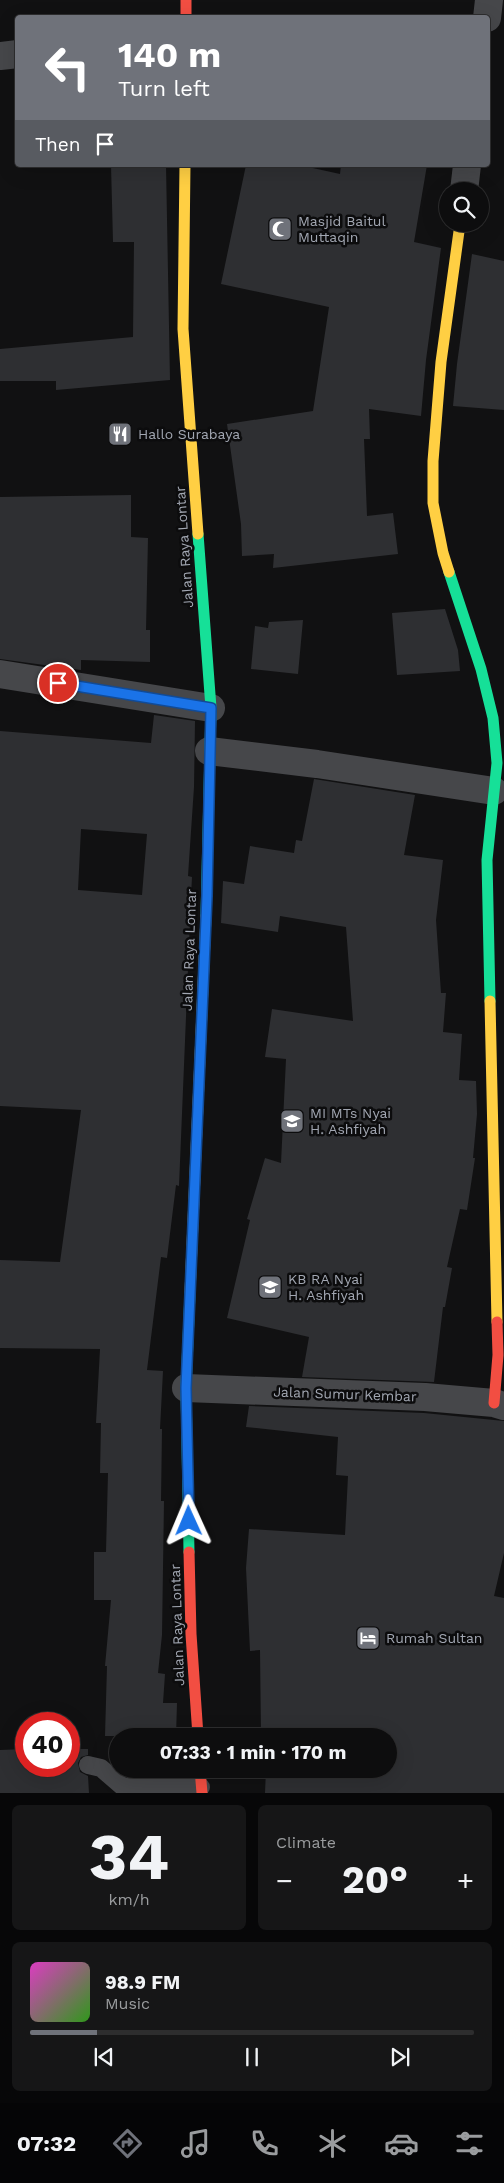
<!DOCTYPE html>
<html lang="en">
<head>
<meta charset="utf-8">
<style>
	body { margin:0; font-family:"Work Sans",sans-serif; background:#161617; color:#f1f3f6; height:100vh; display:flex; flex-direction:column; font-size:19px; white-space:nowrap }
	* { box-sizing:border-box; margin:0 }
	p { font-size:16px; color:#9a9c9e }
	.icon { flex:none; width:28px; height:28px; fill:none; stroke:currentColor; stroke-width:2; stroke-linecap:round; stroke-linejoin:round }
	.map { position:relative; height:1793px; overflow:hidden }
	.details { display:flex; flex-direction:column; gap:12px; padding:12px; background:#070708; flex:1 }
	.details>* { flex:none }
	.guide { position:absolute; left:15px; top:15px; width:475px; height:152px; border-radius:5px; box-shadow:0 5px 20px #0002,0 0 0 1px #2d2d2e; background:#6f727a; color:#fff; overflow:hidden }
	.tools { position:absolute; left:439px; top:182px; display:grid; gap:10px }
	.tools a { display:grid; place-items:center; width:50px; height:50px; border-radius:50%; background:#0d0d0e; box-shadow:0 5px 20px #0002,0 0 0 1px #2d2d2e; font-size:25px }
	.speed { position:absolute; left:15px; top:1712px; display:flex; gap:10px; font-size:25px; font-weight:700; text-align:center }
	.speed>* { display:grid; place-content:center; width:65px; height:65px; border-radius:50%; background:#0d0d0e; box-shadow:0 5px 20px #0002,0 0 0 1px #2d2d2e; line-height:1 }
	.speed .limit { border:8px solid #d22; background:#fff; color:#111 }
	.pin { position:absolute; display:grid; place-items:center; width:42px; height:42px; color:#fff; margin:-21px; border:2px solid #fff; border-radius:50%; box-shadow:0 1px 5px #0007 }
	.me { position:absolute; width:55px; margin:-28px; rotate:359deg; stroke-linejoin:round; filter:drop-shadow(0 0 4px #0008) }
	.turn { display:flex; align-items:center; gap:18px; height:105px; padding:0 20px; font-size:22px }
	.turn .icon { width:65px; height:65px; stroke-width:2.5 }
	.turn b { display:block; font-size:35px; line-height:42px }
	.then { display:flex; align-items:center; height:48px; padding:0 20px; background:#0003; gap:10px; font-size:19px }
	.big { font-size:38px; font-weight:700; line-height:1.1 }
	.details .card { flex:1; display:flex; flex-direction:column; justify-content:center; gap:8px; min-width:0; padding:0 18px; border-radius:8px; background:#161617 }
	.details .dial { align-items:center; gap:0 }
	.dial b { font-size:65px; line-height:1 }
	.song { display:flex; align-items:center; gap:15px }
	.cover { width:60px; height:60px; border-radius:8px; background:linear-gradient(135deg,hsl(310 70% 55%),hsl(110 70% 35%)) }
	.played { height:5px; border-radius:2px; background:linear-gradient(90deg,#6f727a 15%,#2d2d2e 15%) }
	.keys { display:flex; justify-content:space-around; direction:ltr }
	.heat { display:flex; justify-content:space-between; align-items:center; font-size:28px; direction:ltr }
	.details .tiles { flex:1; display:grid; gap:12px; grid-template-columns:1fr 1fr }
	.card:last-child { grid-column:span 2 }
	.trip { position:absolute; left:109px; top:1728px; width:288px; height:50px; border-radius:25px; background:#0d0d0e; box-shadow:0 5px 20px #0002,0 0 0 1px #2d2d2e; font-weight:700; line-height:50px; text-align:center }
	.tabs { display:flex; height:80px; justify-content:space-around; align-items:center; background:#050506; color:#9a9c9e }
	.tabs .icon { width:35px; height:35px }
	.tabs .current { color:#6f727a }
	.tabs b { font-size:22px; color:#f1f3f6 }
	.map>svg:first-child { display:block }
	.building { fill:#2e2f32; fill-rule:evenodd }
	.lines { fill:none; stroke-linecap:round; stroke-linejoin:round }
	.lane { stroke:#46474a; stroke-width:18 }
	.street { stroke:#46474a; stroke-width:28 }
	.fast { stroke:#16e098; stroke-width:11 }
	.slow { stroke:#ffcf43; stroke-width:11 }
	.jam { stroke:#f24e42; stroke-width:11 }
	.route-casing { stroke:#114b97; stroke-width:12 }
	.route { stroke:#1a73e8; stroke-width:9 }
	.labels { text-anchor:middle; stroke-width:5; stroke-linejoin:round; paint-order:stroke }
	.poi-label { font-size:14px; fill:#a2a7b2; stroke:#0c0c0d; text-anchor:start }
	.street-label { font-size:14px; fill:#a2a7b2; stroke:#0c0c0d }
</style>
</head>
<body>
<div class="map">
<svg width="504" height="1793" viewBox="0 0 504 1793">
	<rect width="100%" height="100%" fill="#111112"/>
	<!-- building -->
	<path class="building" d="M111,165H166L170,380L56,390V381H0V349L133,337L134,242H113Z
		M246,165H299L340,174L341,165H427L414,242L441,248L426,360L421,416L369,409L370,439H364L367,516L393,513L398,554L273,568L274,554L242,556L241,524L227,424L313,411L329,307L221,284Z
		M472,254L504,261V410L453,406L457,364Z
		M131,495V537L148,538L146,630H150V662L81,660V670L0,659V497Z
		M445,609L458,650L460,671L397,675L392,613Z
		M303,620L298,674L251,669L255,626L268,628L269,622Z
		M154,715L195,721L194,787L188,876L192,877L191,896L179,1186L176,1185L167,1258L161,1257L147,1370L163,1371L160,1429H162L161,1501H164L162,1635L158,1673L165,1674L163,1703H177L176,1736H105L107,1666H105L111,1600H94V1552H106L108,1473H100L101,1423H96L100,1349L0,1348V1260L60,1262L81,1110L0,1106V731L151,743ZM81,829L147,834L142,895L78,890Z
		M314,779L415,795L404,855L443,860L436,920L441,993H446L443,1032L462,1034L459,1080L476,1081L477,1114L473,1158H475L467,1210L460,1209L447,1267L452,1268L445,1307H443L434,1382L302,1377L309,1337L227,1318L250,1220L247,1219L265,1158L281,1163L286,1059L265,1057L272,1009L353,1021L346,927L280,916L278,932L221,923L223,881L244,884L250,846L294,853L296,840L302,841Z
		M249,1406L424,1413L504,1421V1553L494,1596L504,1598V1793H265L266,1769H388V1736H261L260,1650L250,1651L246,1568L249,1529L345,1535L348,1476L336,1475L338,1437L246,1427Z
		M26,1749V1766H69V1749H88V1755L81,1757L78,1763L80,1772L88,1776L89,1793H0V1750Z"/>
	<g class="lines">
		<!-- lane -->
		<path class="lane" d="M88,1765L101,1768L123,1787H201"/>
		<!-- street -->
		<path class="street" d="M487,18L489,0
			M0,56L18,54
			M464,191L467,165
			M0,674L211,708
			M209,751L317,764L494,791
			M186,1388L425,1397L494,1403L504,1406"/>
		<!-- fast -->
		<path class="fast" d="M198,534L211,708L206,916
			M449,572L481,669L493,718L497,763L487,860L490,1001
			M189,1552L186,1388L190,1293"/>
		<!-- slow -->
		<path class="slow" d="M185,165L183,329L198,534
			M449,572L443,553L433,503V461L441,362L460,224
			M490,1001L497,1322
			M190,1293L206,916"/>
		<!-- jam -->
		<path class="jam" d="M186,0V18
			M494,1403L498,1355L497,1322
			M189,1552L191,1634L198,1736
			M200,1769L202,1793"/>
	</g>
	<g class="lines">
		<!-- route casing -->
		<g class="route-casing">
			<path id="route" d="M58,683L211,708L207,896L186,1388L189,1521"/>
		</g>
		<!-- route -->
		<use href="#route" class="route"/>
	</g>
	<!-- icons -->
	<defs>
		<g id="mosque-square" transform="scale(1.25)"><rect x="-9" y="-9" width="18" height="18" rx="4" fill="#6f727a" stroke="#0c0c0d"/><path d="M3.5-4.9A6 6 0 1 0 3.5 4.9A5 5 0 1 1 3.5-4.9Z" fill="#fff"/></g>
		<g id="restaurant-square" transform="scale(1.25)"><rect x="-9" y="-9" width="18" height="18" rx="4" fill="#6f727a" stroke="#0c0c0d"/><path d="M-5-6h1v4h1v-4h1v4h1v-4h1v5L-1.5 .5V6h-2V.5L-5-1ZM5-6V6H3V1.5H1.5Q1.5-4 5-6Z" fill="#fff"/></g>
		<g id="school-square" transform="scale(1.25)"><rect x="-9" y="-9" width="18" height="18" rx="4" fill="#6f727a" stroke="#0c0c0d"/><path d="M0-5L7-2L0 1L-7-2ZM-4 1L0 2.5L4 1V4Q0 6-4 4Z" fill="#fff"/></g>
		<g id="hotel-square" transform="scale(1.25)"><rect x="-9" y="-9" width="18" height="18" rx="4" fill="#6f727a" stroke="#0c0c0d"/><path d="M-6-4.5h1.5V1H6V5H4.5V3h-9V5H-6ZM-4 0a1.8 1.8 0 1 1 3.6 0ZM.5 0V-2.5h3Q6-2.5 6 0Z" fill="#fff"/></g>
	</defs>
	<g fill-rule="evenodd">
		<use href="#mosque-square" x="280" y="229"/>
		<use href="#restaurant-square" x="120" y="434"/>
		<use href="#school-square" x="292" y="1121"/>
		<use href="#school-square" x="270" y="1287"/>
		<use href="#hotel-square" x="368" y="1638"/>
	</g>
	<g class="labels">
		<!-- poi labels -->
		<g class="poi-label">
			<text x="298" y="226">Masjid Baitul<tspan x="298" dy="16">Muttaqin</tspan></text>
			<text x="138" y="439">Hallo Surabaya</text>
			<text x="310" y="1118">MI MTs Nyai<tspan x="310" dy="16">H. Ashfiyah</tspan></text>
			<text x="288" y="1284">KB RA Nyai<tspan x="288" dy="16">H. Ashfiyah</tspan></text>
			<text x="386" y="1643">Rumah Sultan</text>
		</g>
		<!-- street labels -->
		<g class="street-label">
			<text transform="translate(184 547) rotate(-94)" y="5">Jalan Raya Lontar</text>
			<text transform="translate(189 950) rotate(-88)" y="5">Jalan Raya Lontar</text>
			<text transform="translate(345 1394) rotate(2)" y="5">Jalan Sumur Kembar</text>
			<text transform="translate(177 1625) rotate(-92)" y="5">Jalan Raya Lontar</text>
		</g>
	</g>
</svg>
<div class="tools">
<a><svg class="icon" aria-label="search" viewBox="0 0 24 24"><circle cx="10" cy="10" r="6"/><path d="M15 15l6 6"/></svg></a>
</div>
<div class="speed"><div class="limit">40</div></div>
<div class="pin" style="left:58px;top:683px;background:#d93025"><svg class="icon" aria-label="arrive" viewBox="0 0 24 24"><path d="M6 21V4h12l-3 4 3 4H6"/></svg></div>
<svg class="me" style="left:189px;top:1521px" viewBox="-20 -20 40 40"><path d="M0-17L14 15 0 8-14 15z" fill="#1a73e8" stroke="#fff" stroke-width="4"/></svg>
<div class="trip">07:33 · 1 min · 170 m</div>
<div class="guide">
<div class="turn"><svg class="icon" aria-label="left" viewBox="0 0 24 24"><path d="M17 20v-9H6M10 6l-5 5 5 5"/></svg><div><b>140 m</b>Turn left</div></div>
<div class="then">Then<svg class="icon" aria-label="arrive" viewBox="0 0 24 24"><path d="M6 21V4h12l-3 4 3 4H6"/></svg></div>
</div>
</div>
<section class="details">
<div class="tiles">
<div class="card dial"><b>34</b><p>km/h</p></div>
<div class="card"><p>Climate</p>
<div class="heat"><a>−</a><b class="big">20°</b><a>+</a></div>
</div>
<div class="card">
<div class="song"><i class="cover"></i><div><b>98.9 FM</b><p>Music</p></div></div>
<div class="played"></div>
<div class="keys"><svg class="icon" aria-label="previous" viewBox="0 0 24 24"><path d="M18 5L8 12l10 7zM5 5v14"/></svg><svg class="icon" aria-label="pause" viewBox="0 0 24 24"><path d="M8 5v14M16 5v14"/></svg><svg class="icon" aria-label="next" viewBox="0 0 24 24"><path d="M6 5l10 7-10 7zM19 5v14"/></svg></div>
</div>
</div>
</section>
<nav class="tabs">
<b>07:32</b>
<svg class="icon current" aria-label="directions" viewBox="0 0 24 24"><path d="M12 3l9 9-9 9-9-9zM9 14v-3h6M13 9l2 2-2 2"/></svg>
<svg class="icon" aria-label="music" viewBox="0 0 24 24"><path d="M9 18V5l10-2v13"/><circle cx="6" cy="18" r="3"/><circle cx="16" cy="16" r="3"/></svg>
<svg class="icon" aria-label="phone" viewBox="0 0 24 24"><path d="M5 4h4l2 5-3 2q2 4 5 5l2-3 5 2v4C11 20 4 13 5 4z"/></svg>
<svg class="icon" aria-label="climate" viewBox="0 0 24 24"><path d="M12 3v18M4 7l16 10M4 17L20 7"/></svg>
<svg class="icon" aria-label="car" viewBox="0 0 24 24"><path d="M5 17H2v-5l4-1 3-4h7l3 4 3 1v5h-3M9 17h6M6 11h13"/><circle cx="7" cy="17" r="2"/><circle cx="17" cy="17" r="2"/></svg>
<svg class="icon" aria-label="filters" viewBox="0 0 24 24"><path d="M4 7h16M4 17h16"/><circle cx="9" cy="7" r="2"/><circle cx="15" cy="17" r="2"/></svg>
</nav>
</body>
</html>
